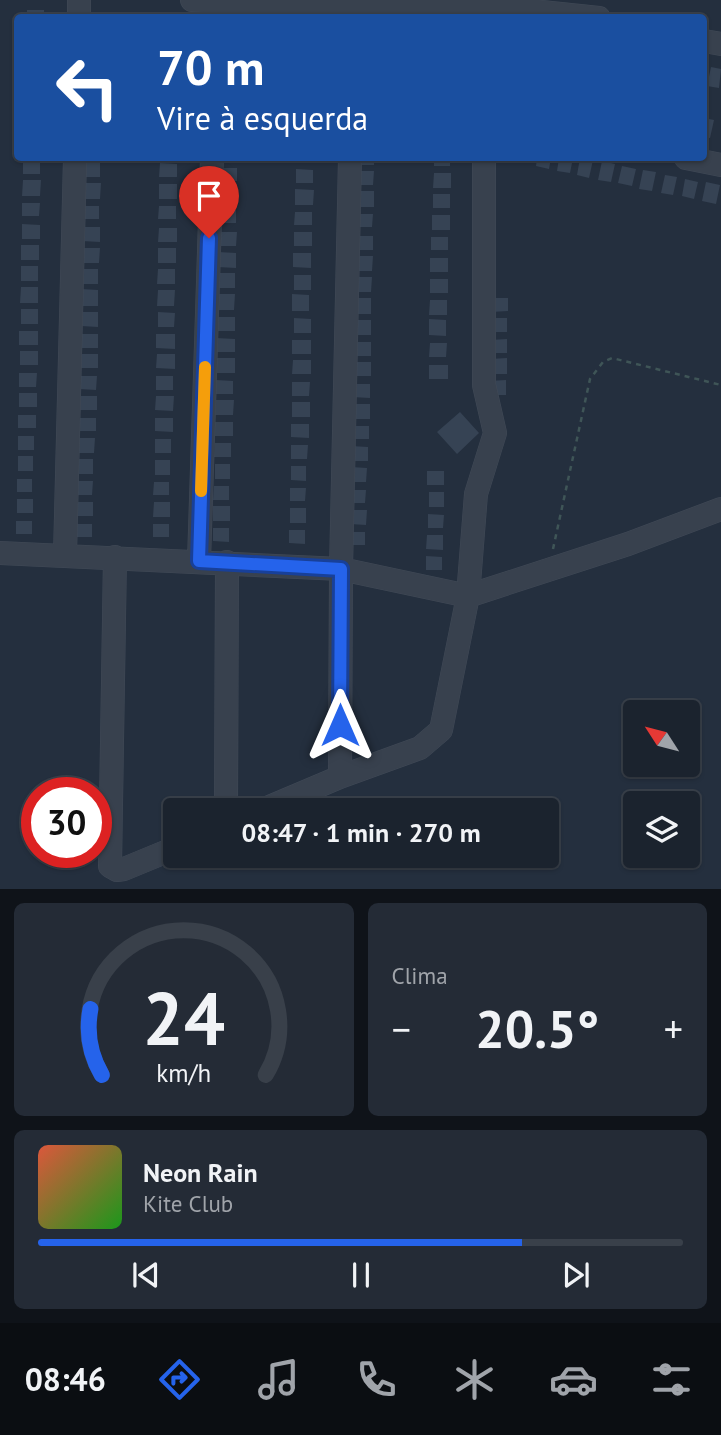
<!DOCTYPE html>
<html lang="pt">
<head>
<meta charset="utf-8">
<style>
	body { margin:0; font-family:"PT Sans",sans-serif; background:#242b36; color:#f1f3f6; height:100vh; display:flex; flex-direction:column; font-size:26px; white-space:nowrap }
	* { box-sizing:border-box; margin:0 }
	p { font-size:23px; color:#a0a4aa }
	.icon { flex:none; width:38px; height:38px; fill:none; stroke:currentColor; stroke-width:2; stroke-linecap:round; stroke-linejoin:round }
	.map { position:relative; height:889px; overflow:hidden }
	.drawer { display:flex; flex-direction:column; gap:14px; padding:14px; background:#0f1319; flex:1 }
	.drawer>* { flex:none }
	.top-card { position:absolute; left:14px; top:14px; width:693px; height:147px; border-radius:7px; box-shadow:0 2px 5px #0004,0 0 0 2px #39404a; background:#1a4fa0; color:#fff; overflow:hidden }
	.needle { width:46px; rotate:306deg }
	.controls { position:absolute; left:623px; top:700px; display:grid; gap:14px }
	.controls a { display:grid; place-items:center; width:77px; height:77px; border-radius:7px; background:#1b232e; box-shadow:0 2px 5px #0004,0 0 0 2px #39404a; font-size:35px }
	.speed { position:absolute; left:21px; top:777px; display:flex; gap:14px; font-size:35px; font-weight:700; text-align:center }
	.speed>* { display:grid; place-content:center; width:91px; height:91px; border-radius:50%; background:#1b232e; box-shadow:0 2px 5px #0004,0 0 0 2px #39404a; line-height:1 }
	.speed .limit { border:10px solid #d22; background:#fff; color:#111 }
	.pin { position:absolute; display:grid; place-items:center; width:60px; height:60px; color:#fff; margin:-72px -30px; border-radius:50% 50% 50% 0; rotate:-45deg; box-shadow:0 0 7px #0007 }
	.pin .icon { rotate:45deg }
	.me { position:absolute; width:77px; margin:-38px; rotate:0deg; stroke-linejoin:round; filter:drop-shadow(0 0 5px #0008) }
	.turn { display:flex; align-items:center; gap:24px; height:147px; padding:0 28px; font-size:32px }
	.turn .icon { width:91px; height:91px; stroke-width:2.5 }
	.turn b { display:block; font-size:49px; line-height:60px }
	.big { font-size:52px; font-weight:700; line-height:1.1 }
	.drawer .tile { flex:1; display:flex; flex-direction:column; justify-content:center; gap:10px; min-width:0; padding:0 24px; border-radius:10px; background:#242b36 }
	.drawer .dial { align-items:center; gap:0 }
	.dial svg { height:182px; overflow:visible; fill:none; stroke:#39404a; stroke-width:7; stroke-linecap:round; text-anchor:middle }
	.dial text { fill:#f1f3f6; stroke:none }
	.song { display:flex; align-items:center; gap:21px }
	.cover { width:84px; height:84px; border-radius:10px; background:linear-gradient(135deg,hsl(10 70% 55%),hsl(120 70% 35%)) }
	.played { height:7px; border-radius:4px; background:linear-gradient(90deg,#2563eb 75%,#39404a 75%) }
	.keys { display:flex; justify-content:space-around; direction:ltr }
	.heat { display:flex; justify-content:space-between; align-items:center; font-size:38px; direction:ltr }
	.drawer .tiles { flex:1; display:grid; gap:14px; grid-template-columns:1fr 1fr }
	.tile:last-child { grid-column:span 2 }
	.trip { position:absolute; left:163px; top:798px; width:396px; height:70px; border-radius:7px; background:#1b232e; box-shadow:0 2px 5px #0004,0 0 0 2px #39404a; font-weight:700; line-height:70px; text-align:center }
	.tabs { display:flex; height:112px; justify-content:space-around; align-items:center; background:#0b0e12; color:#a0a4aa }
	.tabs .icon { width:49px; height:49px }
	.tabs .current { color:#2563eb }
	.tabs b { font-size:32px; color:#f1f3f6 }
	.map>svg:first-child { display:block }
	.building { fill:#364354 }
	.lines { fill:none; stroke-linecap:round; stroke-linejoin:round }
	.minor-casing { stroke:#414a57; stroke-width:24 }
	.path { stroke:#3f5557; stroke-width:2.5; stroke-dasharray:5 5; stroke-linecap:butt }
	.minor { stroke:#38414e; stroke-width:23 }
	.route-casing { stroke:#184099; stroke-width:18 }
	.route { stroke:#2563eb; stroke-width:12 }
	.slow { stroke:#f59e0b; stroke-width:12 }
</style>
</head>
<body>
<div class="map">
<svg width="721" height="889" viewBox="0 0 721 889">
	<rect width="100%" height="100%" fill="#242f3e"/>
	<!-- building -->
	<path class="building" d="M27,10H44V18H27Z
		M711,67L721,69L719,88L707,86Z
		M704,118L714,120L710,138L704,137Z
		M297,158H314V163H297Z
		M357,158H374V165H357Z
		M434,158H450V166H434Z
		M537,158H551L549,169L536,166Z
		M559,158H573L570,173L557,171Z
		M580,158L593,160L589,178L577,175Z
		M23,160H40V174H23Z
		M602,161L615,164L611,182L598,180Z
		M83,163H100V177H83Z
		M160,163L177,164V177H159Z
		M622,166L636,169L632,186L618,183Z
		M220,168H237V181H219Z
		M296,169L313,170V183H296Z
		M643,170L656,172L652,191L639,189Z
		M356,171H374L373,185H356Z
		M434,173H451V188H433Z
		M665,175L677,177L673,195L661,193Z
		M685,179L698,182L694,199L682,196Z
		M23,180H41L40,196H22Z
		M706,182L720,185L716,204L702,201Z
		M83,183H101L100,199H82Z
		M159,184H177V199H159Z
		M219,188H237V203H219Z
		M295,189L314,190L313,205H295Z
		M356,191H374V207H355Z
		M433,194H450V208H433Z
		M22,203H40L39,216H22Z
		M82,206H99V219H82Z
		M159,206H176V219H158Z
		M219,210H236V223H218Z
		M295,212H312V225H294Z
		M355,214H373L372,227H355Z
		M432,215H450V230H432Z
		M22,224L40,225V239H22Z
		M82,227H100V242L82,241Z
		M159,228H177V242H158Z
		M219,232H237L236,246H218Z
		M294,232H312V246H294Z
		M355,236H373V250H355Z
		M431,237H448V250H431Z
		M21,245H39V260H21Z
		M81,248H100L99,263H81Z
		M158,248H176V263H158Z
		M218,252L236,253V268L218,267Z
		M293,253H311V268L293,267Z
		M355,256H373L372,271H355Z
		M430,258H448V272H430Z
		M21,266H38V281H21Z
		M81,269H98V284H81Z
		M158,269H175V284H157Z
		M218,273H235V288H217Z
		M294,275H311V290H294Z
		M354,277H372L371,292H354Z
		M430,279H448V293H430Z
		M21,287H38V303H20Z
		M81,289L98,290V306H81Z
		M158,290H175L174,306H157Z
		M217,294H235L234,310H217Z
		M292,294L309,295V311H292Z
		M354,298H371V314H354Z
		M491,298H508V311L491,312Z
		M430,300H447V315H429Z
		M21,309H38V324H21Z
		M81,312H98V327L81,326Z
		M158,312L175,313L174,327H158Z
		M218,317H235V331H217Z
		M294,318L311,319V333H294Z
		M490,318H507V332H490Z
		M429,319L446,320V336L429,335Z
		M354,320H371V335H354Z
		M19,331H38V345H19Z
		M79,334H98V348H79Z
		M156,334H175V349L156,348Z
		M216,338L235,339V352H216Z
		M507,339V353H491L490,340Z
		M292,340H311V354H292Z
		M352,342H371V356H352Z
		M430,343H447L446,357H429Z
		M20,351H38V365H20Z
		M80,354H98V368H80Z
		M157,354H175V369L156,368Z
		M217,358H235V373H216Z
		M507,358V374H490V359Z
		M293,360H311V374H292Z
		M353,362H371V376H353Z
		M429,365H448V379H429Z
		M19,373H37L36,387H19Z
		M79,376H97L96,390L79,389Z
		M156,376H173V390H156Z
		M216,380L233,381V394H216Z
		M506,380V395H489V381Z
		M292,382H310L309,396H292Z
		M353,384H370V398L352,397Z
		M19,393H37V407H19Z
		M79,396H97V410H79Z
		M156,396H174L173,411L155,410Z
		M216,400H234L233,415H215Z
		M292,402H310V417H292Z
		M352,404H370V419H352Z
		M460,412L479,433L457,454L437,432Z
		M18,415H36V428H18Z
		M78,418H96V431H78Z
		M155,418H173V432L155,431Z
		M215,422H233V436H215Z
		M291,424H309V438L291,437Z
		M351,426H369V439H351Z
		M18,436H34V450H18Z
		M78,438H95L94,453H78Z
		M155,439H171V453H155Z
		M215,443H231V457H214Z
		M291,445H308L307,459H291Z
		M351,446L368,447V461H351Z
		M18,456H33V471H18Z
		M78,459H93V474H78Z
		M155,460H170V475H155Z
		M215,464H230V479H215Z
		M291,466H306V481L291,480Z
		M351,467L367,468L366,482H351Z
		M427,471H444V485H427Z
		M17,479H32V492H17Z
		M77,481H93L92,495H77Z
		M154,482H169V495H153Z
		M214,486H229V500H213Z
		M290,488H306L305,501H290Z
		M350,490H366L365,503H350Z
		M429,492H444V507H429Z
		M17,499H33V513H17Z
		M77,502H93V516H77Z
		M154,502H170V517H153Z
		M213,506H230V521H213Z
		M290,508H306V523H290Z
		M350,510H367L366,525L350,524Z
		M428,514L444,515L443,528H428Z
		M16,521H32V534H16Z
		M76,524H92V537H76Z
		M153,524H169V537H153Z
		M213,528H229V542L213,541Z
		M289,530H305V544L289,543Z
		M349,532H365V545H349Z
		M427,535H443V550L426,549Z
		M426,556L442,557V570H426Z"/>
	<g class="lines">
		<!-- minor casing -->
		<g class="minor-casing">
			<path id="minor" d="M192,0L353,6L505,8L599,18
				M79,18V0
				M704,41L721,44
				M686,158L721,165
				M0,553L341,569L468,596L628,544L721,509
				M65,555L75,158
				M115,557L110,866L117,870L124,869L175,848
				M199,561L212,158
				M340,777L341,569L350,158
				M226,810L227,562
				M262,810L340,777L420,748L441,730L468,596L476,494L495,433L484,385V158"/>
		</g>
		<!-- path -->
		<path class="path" d="M553,549L590,379L603,362L612,358L721,385"/>
		<!-- minor -->
		<use href="#minor" class="minor"/>
	</g>
	<g class="lines">
		<!-- route casing -->
		<g class="route-casing">
			<path id="route" d="M209,238L199,561L341,569L340,725"/>
		</g>
		<!-- route -->
		<use href="#route" class="route"/>
		<!-- slow -->
		<path class="slow" d="M201,491L205,367"/>
	</g>
</svg>
<div class="controls">
<a><svg class="needle" viewBox="-14 -14 28 28"><path d="M0-13l5 13h-10z" fill="#e53935"/><path d="M0 13l5-13h-10z" fill="#a0a4aa"/></svg></a>
<a><svg class="icon" aria-label="layers" viewBox="0 0 24 24"><path d="M12 4l9 5-9 5-9-5zM3 14l9 5 9-5"/></svg></a>
</div>
<div class="speed"><div class="limit">30</div></div>
<div class="pin" style="left:209px;top:238px;background:#d93025"><svg class="icon" aria-label="arrive" viewBox="0 0 24 24"><path d="M6 21V4h12l-3 4 3 4H6"/></svg></div>
<svg class="me" style="left:340px;top:725px" viewBox="-20 -20 40 40"><path d="M0-17L14 15 0 8-14 15z" fill="#2563eb" stroke="#fff" stroke-width="4"/></svg>
<div class="trip">08:47 · 1 min · 270 m</div>
<div class="top-card">
<div class="turn"><svg class="icon" aria-label="left" viewBox="0 0 24 24"><path d="M17 20v-9H6M10 6l-5 5 5 5"/></svg><div><b>70 m</b>Vire à esquerda</div></div>
</div>
</div>
<section class="drawer">
<div class="tiles">
<div class="tile dial"><svg viewBox="0 0 100 80">
<path d="M14 69A42 42 0 1 1 86 69"/>
<path d="M14 69A42 42 0 0 1 9 40" stroke="#2563eb"/>
<text x="50" y="56" font-size="32" font-weight="700">24</text>
<text x="50" y="72" font-size="11">km/h</text>
</svg></div>
<div class="tile"><p>Clima</p>
<div class="heat"><a>−</a><b class="big">20.5°</b><a>+</a></div>
</div>
<div class="tile">
<div class="song"><i class="cover"></i><div><b>Neon Rain</b><p>Kite Club</p></div></div>
<div class="played"></div>
<div class="keys"><svg class="icon" aria-label="previous" viewBox="0 0 24 24"><path d="M18 5L8 12l10 7zM5 5v14"/></svg><svg class="icon" aria-label="pause" viewBox="0 0 24 24"><path d="M8 5v14M16 5v14"/></svg><svg class="icon" aria-label="next" viewBox="0 0 24 24"><path d="M6 5l10 7-10 7zM19 5v14"/></svg></div>
</div>
</div>
</section>
<nav class="tabs">
<b>08:46</b>
<svg class="icon current" aria-label="directions" viewBox="0 0 24 24"><path d="M12 3l9 9-9 9-9-9zM9 14v-3h6M13 9l2 2-2 2"/></svg>
<svg class="icon" aria-label="music" viewBox="0 0 24 24"><path d="M9 18V5l10-2v13"/><circle cx="6" cy="18" r="3"/><circle cx="16" cy="16" r="3"/></svg>
<svg class="icon" aria-label="phone" viewBox="0 0 24 24"><path d="M5 4h4l2 5-3 2q2 4 5 5l2-3 5 2v4C11 20 4 13 5 4z"/></svg>
<svg class="icon" aria-label="climate" viewBox="0 0 24 24"><path d="M12 3v18M4 7l16 10M4 17L20 7"/></svg>
<svg class="icon" aria-label="car" viewBox="0 0 24 24"><path d="M5 17H2v-5l4-1 3-4h7l3 4 3 1v5h-3M9 17h6M6 11h13"/><circle cx="7" cy="17" r="2"/><circle cx="17" cy="17" r="2"/></svg>
<svg class="icon" aria-label="filters" viewBox="0 0 24 24"><path d="M4 7h16M4 17h16"/><circle cx="9" cy="7" r="2"/><circle cx="15" cy="17" r="2"/></svg>
</nav>
</body>
</html>
